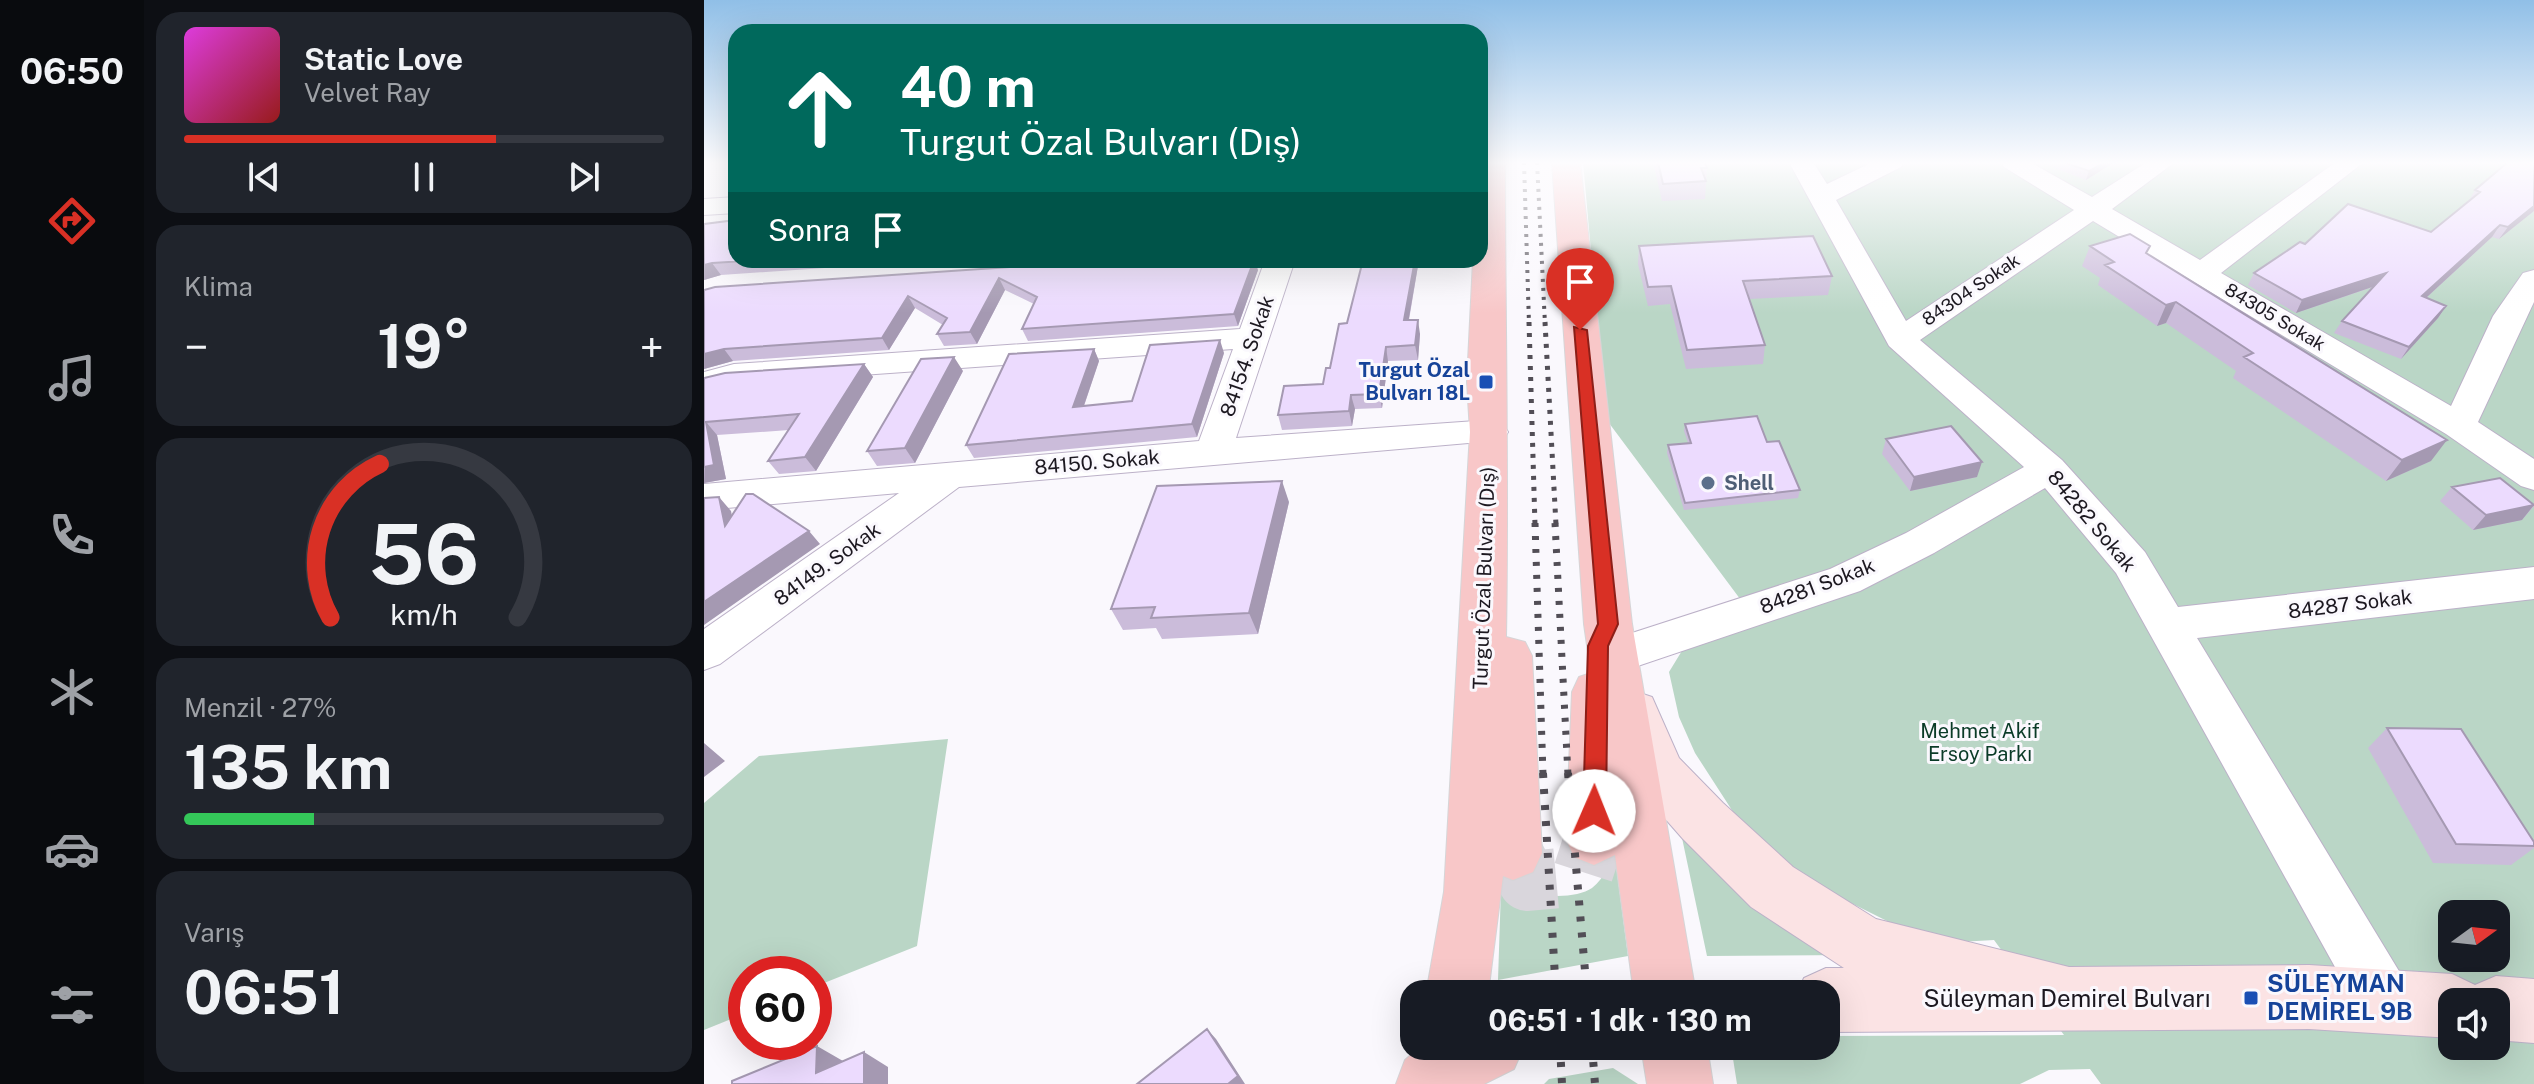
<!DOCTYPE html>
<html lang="tr">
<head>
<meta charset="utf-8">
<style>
	body { margin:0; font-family:"Public Sans",sans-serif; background:#20242c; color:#f1f3f6; height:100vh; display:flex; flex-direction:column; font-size:30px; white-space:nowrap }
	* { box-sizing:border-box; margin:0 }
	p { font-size:26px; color:#9ea1a6 }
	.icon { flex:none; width:44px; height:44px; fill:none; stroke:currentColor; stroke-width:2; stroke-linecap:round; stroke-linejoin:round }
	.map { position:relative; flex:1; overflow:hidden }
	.side { display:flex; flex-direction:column; gap:12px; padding:12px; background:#0d0f14; width:560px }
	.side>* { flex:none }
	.guide { position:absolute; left:24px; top:24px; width:760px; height:244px; border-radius:24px; box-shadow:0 8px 32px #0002; background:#00695c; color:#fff; overflow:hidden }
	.needle { width:52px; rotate:75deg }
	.fabs { position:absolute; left:1734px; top:900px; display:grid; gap:16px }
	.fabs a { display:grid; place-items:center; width:72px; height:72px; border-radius:16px; background:#171b24; box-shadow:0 8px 32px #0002; font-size:40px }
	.speed { position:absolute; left:24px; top:956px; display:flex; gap:16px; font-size:40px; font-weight:700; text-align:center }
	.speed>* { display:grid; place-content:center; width:104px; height:104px; border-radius:50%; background:#171b24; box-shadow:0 8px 32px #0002; line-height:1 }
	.speed .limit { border:12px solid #d22; background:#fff; color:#111 }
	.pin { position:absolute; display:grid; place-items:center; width:68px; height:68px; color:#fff; margin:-82px -34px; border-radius:50% 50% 50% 0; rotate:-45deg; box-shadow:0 0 8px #0007 }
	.pin .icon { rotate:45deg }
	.me { position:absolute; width:88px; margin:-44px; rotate:1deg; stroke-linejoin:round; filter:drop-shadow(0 0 6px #0008) }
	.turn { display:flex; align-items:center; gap:28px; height:168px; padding:0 40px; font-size:36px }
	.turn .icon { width:104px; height:104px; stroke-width:2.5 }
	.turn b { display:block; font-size:56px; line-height:68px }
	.then { display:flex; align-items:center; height:76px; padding:0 40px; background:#0003; gap:16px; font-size:30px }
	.big { font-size:60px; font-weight:700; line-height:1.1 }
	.side .tile { flex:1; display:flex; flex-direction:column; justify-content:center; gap:12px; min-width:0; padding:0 28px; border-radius:24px; background:#20242c }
	.side .dial { align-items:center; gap:0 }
	.dial svg { height:208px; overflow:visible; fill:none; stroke:#363941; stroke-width:7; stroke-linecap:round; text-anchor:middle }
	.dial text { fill:#f1f3f6; stroke:none }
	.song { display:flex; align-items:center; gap:24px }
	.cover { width:96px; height:96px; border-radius:12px; background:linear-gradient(135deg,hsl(300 70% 55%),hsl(0 70% 35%)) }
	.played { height:8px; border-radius:4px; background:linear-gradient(90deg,#d93025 65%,#363941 65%) }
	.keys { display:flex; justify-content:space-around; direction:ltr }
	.heat { display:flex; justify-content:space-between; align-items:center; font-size:44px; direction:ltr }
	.charge { height:12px; border-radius:6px; background:linear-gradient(90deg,#34c759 27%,#363941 0) }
	.trip { position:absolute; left:696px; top:980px; width:440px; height:80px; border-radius:24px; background:#171b24; box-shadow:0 8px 32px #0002; font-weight:700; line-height:80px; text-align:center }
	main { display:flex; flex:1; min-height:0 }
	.dock { display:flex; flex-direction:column; width:144px; justify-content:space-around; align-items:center; background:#090b0e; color:#9ea1a6 }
	.dock .icon { width:56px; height:56px }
	.dock .current { color:#d93025 }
	.dock b { font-size:36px; color:#f1f3f6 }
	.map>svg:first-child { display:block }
	.green { fill:#bad6c6; fill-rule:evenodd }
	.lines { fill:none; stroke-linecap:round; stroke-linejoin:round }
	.primary-tunnel { stroke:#d9d6dc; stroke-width:60; stroke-dasharray:60 30; stroke-linecap:butt }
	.street-casing { stroke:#bcb1c8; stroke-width:2 }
	.secondary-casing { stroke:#bcb1c8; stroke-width:2 }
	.primary-casing { stroke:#d6d5d7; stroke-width:2 }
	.street { fill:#fff; fill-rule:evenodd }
	.secondary { fill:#fbe3e4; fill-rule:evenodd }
	.primary { fill:#f8c7c8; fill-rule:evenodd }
	.rail-far3 { stroke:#524e56; stroke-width:4; stroke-dasharray:3 6; stroke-linecap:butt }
	.rail-far2 { stroke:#524e56; stroke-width:5; stroke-dasharray:4 7; stroke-linecap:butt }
	.rail-far1 { stroke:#524e56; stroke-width:7; stroke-dasharray:4 9; stroke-linecap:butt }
	.rail { stroke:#524e56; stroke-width:8; stroke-dasharray:5 11; stroke-linecap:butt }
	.wall { fill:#cbbcda }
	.shaded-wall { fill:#a599b2 }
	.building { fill:#ecdbfe; stroke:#a599b2; stroke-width:2 }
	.route { fill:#d93025; stroke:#8d1f18; stroke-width:2 }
	.transit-dot { fill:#1a4fb4; stroke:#faf8fd; stroke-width:3 }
	.service-dot { fill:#5c6f8a; stroke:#faf8fd; stroke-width:3 }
	.labels { text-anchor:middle; stroke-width:6; stroke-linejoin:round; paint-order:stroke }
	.far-street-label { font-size:18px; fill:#1c1820; stroke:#faf8fd }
	.street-label { font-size:20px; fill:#1c1820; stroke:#faf8fd }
	.transit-label { font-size:20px; font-weight:bold; fill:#164399; stroke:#faf8fd; text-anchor:end }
	.service-label { font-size:20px; font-weight:bold; fill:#4e5e75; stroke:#faf8fd; text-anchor:start }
	.park-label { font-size:20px; fill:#0a3b27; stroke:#faf8fd }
	.near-transit-label { font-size:24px; font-weight:bold; fill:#164399; stroke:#faf8fd; text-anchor:start }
	.near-street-label { font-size:24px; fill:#1c1820; stroke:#faf8fd }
</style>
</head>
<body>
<main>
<nav class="dock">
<b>06:50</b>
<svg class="icon current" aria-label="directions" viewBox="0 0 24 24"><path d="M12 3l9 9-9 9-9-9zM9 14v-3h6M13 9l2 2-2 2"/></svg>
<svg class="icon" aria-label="music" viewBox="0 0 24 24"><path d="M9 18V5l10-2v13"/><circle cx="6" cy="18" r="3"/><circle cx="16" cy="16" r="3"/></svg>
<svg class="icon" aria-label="phone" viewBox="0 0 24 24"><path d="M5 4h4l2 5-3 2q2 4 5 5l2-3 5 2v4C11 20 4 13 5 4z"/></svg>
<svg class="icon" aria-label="climate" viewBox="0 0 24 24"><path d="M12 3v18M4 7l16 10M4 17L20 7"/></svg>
<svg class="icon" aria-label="car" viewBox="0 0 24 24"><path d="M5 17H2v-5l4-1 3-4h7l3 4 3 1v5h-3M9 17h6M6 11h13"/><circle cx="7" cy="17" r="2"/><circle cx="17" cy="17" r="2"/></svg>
<svg class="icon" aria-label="filters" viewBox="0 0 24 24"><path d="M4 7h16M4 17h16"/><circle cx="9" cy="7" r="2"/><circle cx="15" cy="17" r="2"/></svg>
</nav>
<section class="side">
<div class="tile">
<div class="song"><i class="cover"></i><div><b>Static Love</b><p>Velvet Ray</p></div></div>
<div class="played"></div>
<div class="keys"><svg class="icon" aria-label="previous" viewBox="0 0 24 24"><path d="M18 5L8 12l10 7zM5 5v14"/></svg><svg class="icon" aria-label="pause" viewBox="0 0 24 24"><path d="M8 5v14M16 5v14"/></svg><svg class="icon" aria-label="next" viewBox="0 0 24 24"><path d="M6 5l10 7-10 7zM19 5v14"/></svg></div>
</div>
<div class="tile"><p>Klima</p>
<div class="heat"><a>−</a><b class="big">19°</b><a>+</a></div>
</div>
<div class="tile dial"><svg viewBox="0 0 100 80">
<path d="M14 69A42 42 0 1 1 86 69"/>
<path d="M14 69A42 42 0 0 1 33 10" stroke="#d93025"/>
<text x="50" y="56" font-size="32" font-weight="700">56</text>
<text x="50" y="72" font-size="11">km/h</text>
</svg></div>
<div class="tile"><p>Menzil · 27%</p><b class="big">135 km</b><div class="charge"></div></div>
<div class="tile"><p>Varış</p><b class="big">06:51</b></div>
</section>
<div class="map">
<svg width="1830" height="1084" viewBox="0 0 1830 1084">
	<rect width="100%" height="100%" fill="#faf8fd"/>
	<!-- green -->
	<path class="green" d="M879,162H1830V1084H1397L1386,1069L1345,1070L1316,1084H1033L1027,1046H1122V1036L1360,1035L1290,940L1255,942L1189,924L1113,886L1044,835L991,753L975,717L965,672L987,636L1051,619L902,419ZM1748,914H1792V958H1748ZM1748,1002H1792V1046H1748Z
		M244,739L213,946L110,987V974H42V1013L0,1030V803L55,756Z
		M974,819L1148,955L1003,956Z
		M910,850L924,956L794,980L798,858C803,866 809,878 816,885C830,899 872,899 888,888C901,878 905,864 910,850Z
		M909,1068L934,1084H840L845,1079Z"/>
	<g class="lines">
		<!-- primary-tunnel -->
		<path class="primary-tunnel" d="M809,853L824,881L878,876L890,839"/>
		<!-- street casing -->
		<g class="street-casing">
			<path id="street" d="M1085,162H1109L1123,184L1169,162H1200L1197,167L1132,200L1202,321L1370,210L1300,167L1297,162H1326L1388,197L1443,162H1471L1408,209L1496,260L1632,162H1660L1517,273L1747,406L1789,316L1819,273L1830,270V302L1774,422L1830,459V490L1817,486L1742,434L1389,221L1216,340L1358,460L1441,552L1474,607L1830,567V599L1493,638L1701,981L1710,1001L1701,1021L1681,1030L1661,1021L1412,573L1341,488L1230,553L1156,591L913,673L897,667L891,655L897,643L1126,569L1202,533L1320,467L1185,346Z
				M32,197V213L0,215V199Z
				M561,260H591L532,438L786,420L799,424L804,432L799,440L255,487L16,664L0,670V629L195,493L0,510V484L495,441L529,349L31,384L0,392V372L30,364L536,329Z"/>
		</g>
		<!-- secondary casing -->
		<g class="secondary-casing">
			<path id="secondary" d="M930,691L948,697L975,758L1019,803L1089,867L1172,919L1365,967L1605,965L1748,974L1771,985L1792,976L1830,979V1043L1792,1040V1002H1748V1038L1605,1029L1122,1032V994H1093L1100,978L1122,968H1140L1047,907L979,839L936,790L904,712L912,697Z"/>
		</g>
		<!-- primary casing -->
		<g class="primary-casing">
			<path id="primary" d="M776,162H801C801,321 805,478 802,637L821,642L828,656L838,853L829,872L809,880L799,876L784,994H722L740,892L766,432L763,382L769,260H776Z
				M848,162H876L928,624L992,994H930L911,855L890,865L870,857L862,839L868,692L875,677L887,673L880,624Z
				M717,1046H820L810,1069L780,1084H692L701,1060Z
				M937,1046H1003L1009,1084H943Z"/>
		</g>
		<!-- street -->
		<use href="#street" class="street"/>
		<!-- secondary -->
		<use href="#secondary" class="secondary"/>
		<!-- primary -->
		<use href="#primary" class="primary"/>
		<!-- rail-far3 -->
		<path class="rail-far3" d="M820,162L825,324
			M833,162L841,324"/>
		<!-- rail-far2 -->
		<path class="rail-far2" d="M825,322L831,525
			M841,322L852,525"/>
		<!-- rail-far1 -->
		<path class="rail-far1" d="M831,523L839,775
			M851,523L864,775"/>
		<!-- rail -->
		<path class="rail" d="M839,773L852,994
			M864,773L883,994
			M856,1046L858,1084
			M888,1046L891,1084"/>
	</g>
	<!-- wall -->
	<path class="wall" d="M949,162H1001L1003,168L1001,199L958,201Z
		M1344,162H1411L1382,180L1343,165Z
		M1801,162H1830V211L1795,239L1788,237L1722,298L1742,306L1734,318L1697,359L1630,333L1638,321L1669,287L1592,313L1544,285L1550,273L1601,244L1727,232L1764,202L1771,190L1803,162Z
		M0,224L32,260H238L17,275L0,280Z
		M935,246L1128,276L1124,295L1045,299L1061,345L1059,364L982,369L966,304L944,306L934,264Z
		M1386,246L1443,254L1727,461L1682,481L1529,378L1532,371L1462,323L1453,326L1394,285L1396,278L1378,266Z
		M659,260H715L705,320L716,334L714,360L684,361L678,408L651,409L648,426L578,430L574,415L619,384L643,323Z
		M554,270L534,326L324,341L318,329L330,304L301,290L273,344L240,346L233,334L239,325L211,308L185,350L29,361L0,369V290L11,287Z
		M390,349L395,361L380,406L428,401L520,353L493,437L270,458L262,445Z
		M160,364L169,377L112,471L75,474L64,461L85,430L13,435L22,479L0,483V378Z
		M259,371L211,463L173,466L163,451Z
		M981,424L1063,442L1096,490L1094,498L980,510L963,453L964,445L984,443L980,431Z
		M1182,439L1273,477L1206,491L1178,454Z
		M1748,487L1830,505V506L1818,520L1769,530L1736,501Z
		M585,502L554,634L458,639L452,628L419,630L407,609Z
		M1683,728L1830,842V848L1807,865L1729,863L1664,748Z"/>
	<!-- shaded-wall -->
	<path class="shaded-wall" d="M1401,162H1411L1382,180L1385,171Z
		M1830,206V211L1795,239L1804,227Z
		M1796,225L1788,237L1710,309L1718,296Z
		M550,260H551L554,270L534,326L530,314Z
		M711,260H715L702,335L700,320Z
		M8,263L17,275L0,280V265Z
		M1682,273L1674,285L1592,313L1598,300Z
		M295,278L301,290L273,344L266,332Z
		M204,296L211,308L185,350L178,338Z
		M1472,302L1462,323L1453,326L1462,305Z
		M1742,306L1734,318L1697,359L1705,347Z
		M714,320L716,334L714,360L711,345Z
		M516,340L520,353L493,437L488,424Z
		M682,347L684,361L678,408L675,394Z
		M20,349L29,361L0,369V354Z
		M390,349L395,361L375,420L369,407Z
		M250,357L259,371L211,463L201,448Z
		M160,364L169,377L112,471L101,457Z
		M647,395L651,409L648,426L645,411Z
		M2,422L13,435L22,479L0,483Z
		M1743,440L1727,461L1682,481L1698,460Z
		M1278,462L1273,477L1206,491L1210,477Z
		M578,481L585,502L554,634L545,613Z
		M15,497L27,511L33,540L21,526Z
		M1830,505L1818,520L1769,530L1782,515Z
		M105,531L116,544L0,625V602Z
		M0,743L21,761L0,777Z
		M503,1029L512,1039L541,1084H524Z
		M113,1046L139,1061L112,1073Z
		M160,1052L184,1067V1084H160Z"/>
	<!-- building -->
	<path class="building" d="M954,162H1001L1003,168H997L1002,181L959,184Z
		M1359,162H1401L1385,171Z
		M1804,162H1830V206L1804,227L1796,225L1718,296L1742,306L1705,347L1638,321L1682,273L1598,300L1550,273L1596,242L1601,244L1644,204L1727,232L1776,192L1771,190Z
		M32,220V260H57L8,263L0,265V224Z
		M1426,234L1446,246L1442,253L1743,440L1698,460L1540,357L1549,353L1472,302L1462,305L1401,265L1410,262L1386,246Z
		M1109,236L1128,276L1039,281L1061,345L983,350L967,286L944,287L935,246Z
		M409,260H550L530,314L318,329L333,297L295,278L266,332L233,334L243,318L204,296L178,338L20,349L0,354V290L11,287Z
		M659,260H711L700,320H714L711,345L682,347L675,394L647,395L645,411L574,415L580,386L619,384L622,368H626L635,324L643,323Z
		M516,340L488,424L262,445L305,354L390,349L369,407L428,401L446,345Z
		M250,357L201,448L163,451L217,359Z
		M160,364L101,457L64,461L95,414L2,422L10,465L0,467V378L21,373Z
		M1053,416L1063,442L1075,441L1096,490L981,503L964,445L987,443L981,424Z
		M1247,426L1278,462L1210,477L1182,439Z
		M1796,478L1830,505L1782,515L1748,487Z
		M578,481L545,613L447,618L451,607L407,609L453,486Z
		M42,494H49L105,531L0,602V498L15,497L21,526Z
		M1683,728L1757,729L1830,842V846L1752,844Z
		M503,1029L534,1076L524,1084H433Z
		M113,1046L112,1073L160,1052V1084H28V1081Z"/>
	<!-- sky -->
	<linearGradient id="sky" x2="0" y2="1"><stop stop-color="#90bfe7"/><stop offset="0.52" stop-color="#fdfcfe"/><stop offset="1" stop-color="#fdfcfe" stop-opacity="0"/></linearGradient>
	<rect width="1830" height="313" fill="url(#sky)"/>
	<!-- route -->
	<path class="route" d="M870,327L883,330L914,624L904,646L902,811L898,818L890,821L882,818L879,811L884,646L894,624Z"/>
	<!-- markers -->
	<g class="transit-dot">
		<rect x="774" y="374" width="16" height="16" rx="4"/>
		<rect x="1539" y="990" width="16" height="16" rx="4"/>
	</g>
	<circle class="service-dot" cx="1004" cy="483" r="8"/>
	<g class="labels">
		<!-- far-street labels -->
		<g class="far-street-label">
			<text transform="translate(1267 290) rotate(-34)" y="6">84304 Sokak</text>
			<text transform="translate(1571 317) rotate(31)" y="6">84305 Sokak</text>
		</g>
		<!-- street labels -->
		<g class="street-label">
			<text transform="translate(543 356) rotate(-71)" y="7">84154. Sokak</text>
			<text transform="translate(393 462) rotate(-5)" y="7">84150. Sokak</text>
			<text transform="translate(1388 521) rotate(50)" y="7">84282 Sokak</text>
			<text transform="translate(123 564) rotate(-36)" y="7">84149. Sokak</text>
			<text transform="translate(780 578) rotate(-88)" y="7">Turgut Özal Bulvarı (Dış)</text>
			<text transform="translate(1113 586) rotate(-21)" y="7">84281 Sokak</text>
			<text transform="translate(1646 604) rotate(-7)" y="7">84287 Sokak</text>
		</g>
		<!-- transit labels -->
		<g class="transit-label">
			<text x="766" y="377">Turgut Özal<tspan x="766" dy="23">Bulvarı 18L</tspan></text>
		</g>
		<!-- service labels -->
		<g class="service-label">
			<text x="1020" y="490">Shell</text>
		</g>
		<!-- park labels -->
		<g class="park-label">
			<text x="1276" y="738">Mehmet Akif<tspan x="1276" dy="23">Ersoy Parkı</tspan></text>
		</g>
		<!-- near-transit labels -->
		<g class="near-transit-label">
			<text x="1563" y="992">SÜLEYMAN<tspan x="1563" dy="28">DEMİREL 9B</tspan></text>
		</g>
		<!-- near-street labels -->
		<g class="near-street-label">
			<text x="1363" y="1007">Süleyman Demirel Bulvarı</text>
		</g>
	</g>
</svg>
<div class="fabs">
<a><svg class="needle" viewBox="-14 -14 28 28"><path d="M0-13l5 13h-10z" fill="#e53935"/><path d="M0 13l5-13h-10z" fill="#9ea1a6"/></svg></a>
<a><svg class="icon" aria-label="sound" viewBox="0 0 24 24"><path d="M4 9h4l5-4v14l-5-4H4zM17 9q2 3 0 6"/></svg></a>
</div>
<div class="speed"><div class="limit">60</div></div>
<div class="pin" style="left:876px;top:330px;background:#d93025"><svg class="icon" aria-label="arrive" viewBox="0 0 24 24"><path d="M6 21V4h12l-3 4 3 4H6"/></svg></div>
<svg class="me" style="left:890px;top:811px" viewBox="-20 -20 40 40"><circle r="19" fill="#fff"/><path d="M0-13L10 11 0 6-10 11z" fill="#d93025"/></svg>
<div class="trip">06:51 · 1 dk · 130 m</div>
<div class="guide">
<div class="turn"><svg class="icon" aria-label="ahead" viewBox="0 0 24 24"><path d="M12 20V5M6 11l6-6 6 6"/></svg><div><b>40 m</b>Turgut Özal Bulvarı (Dış)</div></div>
<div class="then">Sonra<svg class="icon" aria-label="arrive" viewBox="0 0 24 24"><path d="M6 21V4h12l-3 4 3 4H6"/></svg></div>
</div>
</div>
</main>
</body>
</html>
